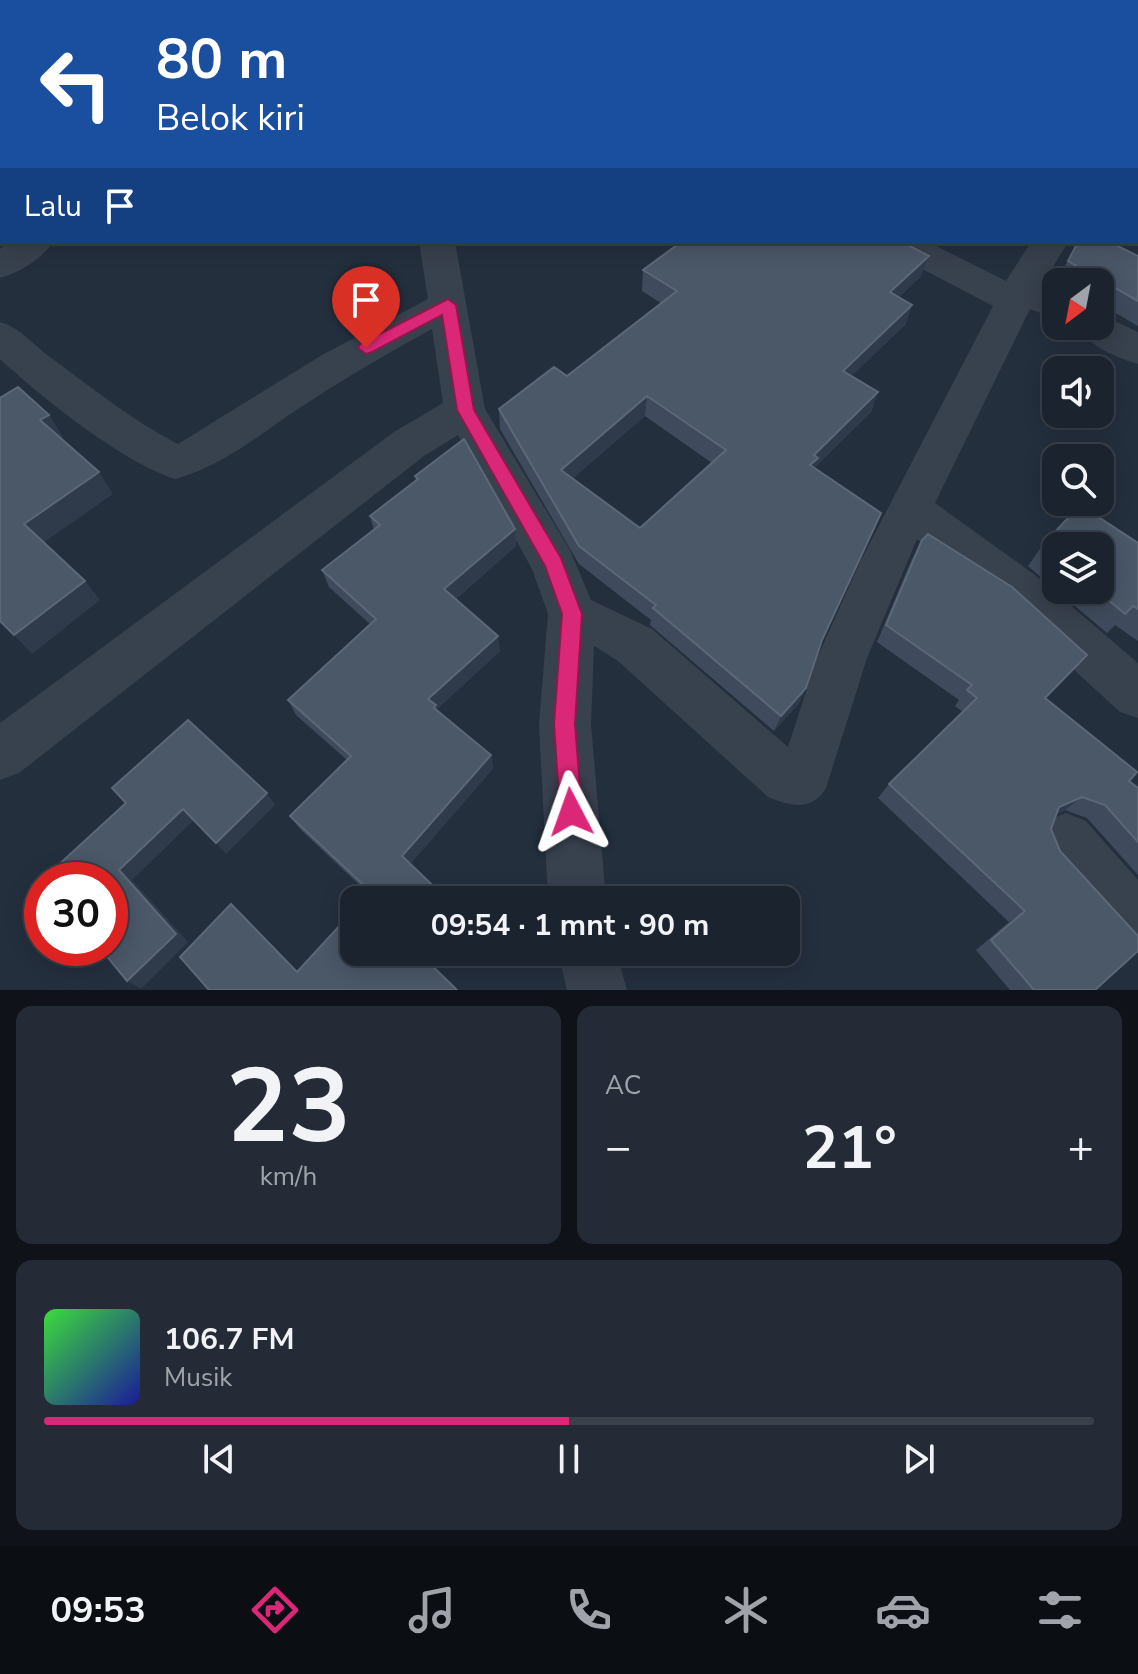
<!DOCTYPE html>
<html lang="id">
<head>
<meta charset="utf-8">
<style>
	body { margin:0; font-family:"Nunito Sans",sans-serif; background:#242b36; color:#f1f3f6; height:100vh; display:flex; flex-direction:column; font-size:30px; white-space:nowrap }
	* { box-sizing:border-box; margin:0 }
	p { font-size:26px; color:#a0a4aa }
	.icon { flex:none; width:44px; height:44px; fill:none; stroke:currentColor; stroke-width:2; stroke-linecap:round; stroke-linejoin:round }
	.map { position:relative; height:990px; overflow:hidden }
	.sheet { display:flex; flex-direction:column; gap:16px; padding:16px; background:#0f1319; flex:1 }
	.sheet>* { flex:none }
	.hud { position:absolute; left:0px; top:0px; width:1138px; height:244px; box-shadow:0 4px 20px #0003,0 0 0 2px #39404a; background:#1a4fa0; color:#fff; overflow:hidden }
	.needle { width:52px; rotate:212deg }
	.tools { position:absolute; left:1042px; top:268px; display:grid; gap:16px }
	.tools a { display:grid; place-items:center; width:72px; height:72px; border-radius:16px; background:#1b232e; box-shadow:0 4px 20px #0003,0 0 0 2px #39404a; font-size:40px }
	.speed { position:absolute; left:24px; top:862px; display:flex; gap:16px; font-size:40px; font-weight:700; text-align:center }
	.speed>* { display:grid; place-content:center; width:104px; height:104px; border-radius:50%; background:#1b232e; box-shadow:0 4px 20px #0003,0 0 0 2px #39404a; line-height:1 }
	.speed .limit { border:12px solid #d22; background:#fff; color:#111 }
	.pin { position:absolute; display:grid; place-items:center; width:68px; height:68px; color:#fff; margin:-82px -34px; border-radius:50% 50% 50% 0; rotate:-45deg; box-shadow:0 0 8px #0007 }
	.pin .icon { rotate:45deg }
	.me { position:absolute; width:88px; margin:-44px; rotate:356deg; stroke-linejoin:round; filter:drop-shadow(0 0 6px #0008) }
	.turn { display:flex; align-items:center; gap:28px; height:168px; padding:0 24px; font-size:36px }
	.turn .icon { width:104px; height:104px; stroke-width:2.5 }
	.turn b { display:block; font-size:56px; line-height:68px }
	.then { display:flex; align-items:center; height:76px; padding:0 24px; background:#0003; gap:16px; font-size:30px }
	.big { font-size:60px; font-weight:700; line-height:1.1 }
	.sheet .tile { flex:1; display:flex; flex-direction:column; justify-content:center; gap:12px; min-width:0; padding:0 28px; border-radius:16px; background:#242b36 }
	.sheet .dial { align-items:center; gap:0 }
	.dial b { font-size:104px; line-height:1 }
	.song { display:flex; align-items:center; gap:24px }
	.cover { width:96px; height:96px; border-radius:12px; background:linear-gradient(135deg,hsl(120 70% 55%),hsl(240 70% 35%)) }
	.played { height:8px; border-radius:4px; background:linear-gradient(90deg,#db2777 50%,#39404a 50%) }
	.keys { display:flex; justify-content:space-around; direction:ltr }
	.heat { display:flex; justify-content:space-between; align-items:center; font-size:44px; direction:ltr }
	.sheet .tiles { flex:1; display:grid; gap:16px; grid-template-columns:1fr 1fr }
	.tile:last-child { grid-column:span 2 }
	.trip { position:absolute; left:340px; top:886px; width:460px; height:80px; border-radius:16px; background:#1b232e; box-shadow:0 4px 20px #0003,0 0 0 2px #39404a; font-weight:700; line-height:80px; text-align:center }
	.tab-bar { display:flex; height:128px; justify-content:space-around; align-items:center; background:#0b0e12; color:#a0a4aa }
	.tab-bar .icon { width:56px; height:56px }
	.tab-bar .active { color:#db2777 }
	.tab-bar b { font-size:36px; color:#f1f3f6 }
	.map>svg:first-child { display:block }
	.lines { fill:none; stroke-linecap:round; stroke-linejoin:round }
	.street { fill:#38414e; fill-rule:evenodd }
	.wall { fill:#3f4b5c; fill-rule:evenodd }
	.shaded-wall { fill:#2f3b4b }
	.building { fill:#4b5868; stroke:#5c6777; stroke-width:2; fill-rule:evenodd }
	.route { fill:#db2777; stroke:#8e194d; stroke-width:2 }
</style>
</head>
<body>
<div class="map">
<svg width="1138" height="990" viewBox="0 0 1138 990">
	<rect width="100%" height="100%" fill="#242f3e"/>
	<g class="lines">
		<!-- street -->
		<path class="street" d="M665,0H693L694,2H666Z
			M794,0H822L821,2Z
			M1138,141V161L1136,162V142Z
			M10,242H53C42,259 19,273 0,278V249Z
			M419,242H455L485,409L570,550L591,600L652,629L788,747L817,658L860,562L993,306L886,250L881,242H928L1006,281L1031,242H1068L1043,283L1056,290V319L1030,309L935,503L1035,575L1138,663V718L1120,712L1001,603L917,539L867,658L826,788C812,812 790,806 768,797L618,661L594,646L591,724L606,900H548L539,724L548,614L532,569L458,435L424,456L19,773L0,780V723L394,432L443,403L432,329C386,354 342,380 298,409C257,436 223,466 175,479C122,462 41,397 0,359V322C21,328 33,345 50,357C91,387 133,421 178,444L322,355L428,299Z
			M1100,314L1138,332V364C1117,358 1087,345 1076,326H1100Z
			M1066,813L1086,821L1138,880V952L1118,943L1046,861L1038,841L1046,821Z
			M558,952H616L627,990H567Z"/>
	</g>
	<!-- wall -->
	<path class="wall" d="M1078,242L1138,256V326L1100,304V282H1063L1058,279Z
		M643,270L921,276L899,297L912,305L905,325L851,376L878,392L871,412L814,468L821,643L806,688L799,703L774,731L650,625L651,620L579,564L500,429L499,409L567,376L661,303L642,291ZM645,416L712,463L640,528L573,478Z
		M415,476L515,529L516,546L456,599L500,651L437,709L438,712L491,755L493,769L369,894L299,828L290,816L347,760L296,715L288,700L370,624L329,587L322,570L374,530L370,516L416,481Z
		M922,540L1046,698L1138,788V875L1087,818L1065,810L1057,814L1051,829L1095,990H1010L976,950L1009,922L878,798L889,784L963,712L955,706L959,700L877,642L912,559Z
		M1138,543V641L1115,625L1107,633L1056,590H1100L1056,546V590L1028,566L1042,546Z"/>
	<!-- shaded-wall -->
	<path class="shaded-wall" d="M1138,101V113L1136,115V103Z
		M2,162V189L0,190V163Z
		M2,208V236L0,237V209Z
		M929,256L921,276L883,313L890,292Z
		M912,305L905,325L836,391L843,371Z
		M878,392L871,412L815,467L812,477L804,484L814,455Z
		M647,396L645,416L561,488V470Z
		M49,415L63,437L55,442L40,420Z
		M99,472L113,494L40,545L24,524Z
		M515,529L516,546L448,606L444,589Z
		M85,581L100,600L32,654L14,635Z
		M498,636L500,651L437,709L440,720L428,699Z
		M806,688L799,703L774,731L781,716Z
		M491,755L493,769L407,868L402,856Z
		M267,793L275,805L226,854L216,843Z
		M1082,797L1065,810L1043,820L1059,807Z
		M183,809L194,820L132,880L188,942L141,989L127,981L119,870Z
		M231,904L242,914L306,980L297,972Z"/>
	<!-- building -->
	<path class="building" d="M1136,42H1138V101L1136,103Z
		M0,107L2,108V162L0,163Z
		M0,189L2,191V208L0,209Z
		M681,242H752L767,244L770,242H902L929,256L890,292L912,305L843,371L878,392L814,455L818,458L810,465L881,513L822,640L806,688L781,716L653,608L656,605L579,546L499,409L554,367L567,376L677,291L643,270ZM647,396L726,450L640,528L561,470Z
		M1078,242H1110L1138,256V301L1068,261Z
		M18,387L49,415L40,420L99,472L24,524L85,581L14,635L0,621V398Z
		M464,439L515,529L444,589L498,636L428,699L436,705L434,708L491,755L402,856L448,900H363L371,892L290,816L351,756L288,700L376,619L322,570L380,525L370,516L418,479L415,476Z
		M1080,505L1138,543V609L1133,606L1125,614L1096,590H1100V546H1056V558L1042,546Z
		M928,534L1012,587L1087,655L1045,698L1137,772L1129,781L1138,788V842L1105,805L1082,797L1059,807L1051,829L1060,851L1138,936V951L1095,990H1034L991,940L1025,911L889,784L977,698L967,690L972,685L886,625L922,540Z
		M188,720L267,793L216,843L183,809L119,870L176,934L127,981L100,948H110V880H42L126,803L112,788Z
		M42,880V902L32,890Z
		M231,904L297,972L354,910V952H418L457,990H209L180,957Z"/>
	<!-- route -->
	<path class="route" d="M448,299L456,305L474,410L561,558L582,614L575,724L582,812L579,820L571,823L563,820L560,812L554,724L562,614L545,566L457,410L442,315L372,352L366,354L358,348L360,344Z"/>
</svg>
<div class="tools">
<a><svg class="needle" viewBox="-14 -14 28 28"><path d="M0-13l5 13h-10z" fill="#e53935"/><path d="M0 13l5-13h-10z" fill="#a0a4aa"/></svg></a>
<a><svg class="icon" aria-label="sound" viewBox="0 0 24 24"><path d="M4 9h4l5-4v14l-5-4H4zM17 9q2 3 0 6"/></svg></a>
<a><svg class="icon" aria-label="search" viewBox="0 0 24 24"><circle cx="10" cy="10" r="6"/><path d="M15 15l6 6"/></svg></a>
<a><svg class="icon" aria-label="layers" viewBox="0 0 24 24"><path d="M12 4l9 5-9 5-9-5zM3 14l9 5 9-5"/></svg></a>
</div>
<div class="speed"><div class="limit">30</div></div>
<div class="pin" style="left:366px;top:348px;background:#d93025"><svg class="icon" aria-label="arrive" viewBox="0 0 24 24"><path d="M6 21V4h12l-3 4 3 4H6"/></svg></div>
<svg class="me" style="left:571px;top:812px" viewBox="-20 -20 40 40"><path d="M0-17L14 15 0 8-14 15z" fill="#db2777" stroke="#fff" stroke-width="4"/></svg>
<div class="trip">09:54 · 1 mnt · 90 m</div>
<div class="hud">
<div class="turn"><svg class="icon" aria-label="left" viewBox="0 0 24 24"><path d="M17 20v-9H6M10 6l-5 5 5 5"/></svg><div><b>80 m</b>Belok kiri</div></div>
<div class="then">Lalu<svg class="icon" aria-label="arrive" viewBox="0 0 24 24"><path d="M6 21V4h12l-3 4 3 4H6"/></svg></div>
</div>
</div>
<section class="sheet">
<div class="tiles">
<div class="tile dial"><b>23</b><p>km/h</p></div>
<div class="tile"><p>AC</p>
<div class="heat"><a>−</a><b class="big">21°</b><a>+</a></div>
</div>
<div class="tile">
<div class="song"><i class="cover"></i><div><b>106.7 FM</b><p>Musik</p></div></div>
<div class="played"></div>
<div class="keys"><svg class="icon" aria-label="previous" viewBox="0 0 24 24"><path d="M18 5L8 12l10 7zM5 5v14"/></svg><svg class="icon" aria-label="pause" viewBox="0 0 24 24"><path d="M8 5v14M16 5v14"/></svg><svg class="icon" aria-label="next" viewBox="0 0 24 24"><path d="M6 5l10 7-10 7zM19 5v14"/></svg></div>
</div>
</div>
</section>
<nav class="tab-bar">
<b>09:53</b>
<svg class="icon active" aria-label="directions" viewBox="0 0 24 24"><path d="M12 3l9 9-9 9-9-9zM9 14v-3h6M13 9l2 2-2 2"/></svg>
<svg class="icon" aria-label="music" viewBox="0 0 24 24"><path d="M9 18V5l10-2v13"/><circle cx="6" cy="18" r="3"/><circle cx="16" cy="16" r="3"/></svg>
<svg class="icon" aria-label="phone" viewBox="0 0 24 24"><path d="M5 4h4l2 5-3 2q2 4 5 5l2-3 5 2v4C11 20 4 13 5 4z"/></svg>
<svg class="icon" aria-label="climate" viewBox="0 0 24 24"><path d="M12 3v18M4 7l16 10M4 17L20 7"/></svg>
<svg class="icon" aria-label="car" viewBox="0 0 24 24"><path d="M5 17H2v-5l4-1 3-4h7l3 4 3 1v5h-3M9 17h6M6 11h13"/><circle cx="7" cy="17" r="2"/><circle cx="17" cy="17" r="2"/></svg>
<svg class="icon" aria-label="filters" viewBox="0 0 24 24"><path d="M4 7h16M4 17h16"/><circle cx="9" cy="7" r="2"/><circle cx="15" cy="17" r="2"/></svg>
</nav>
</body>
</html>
